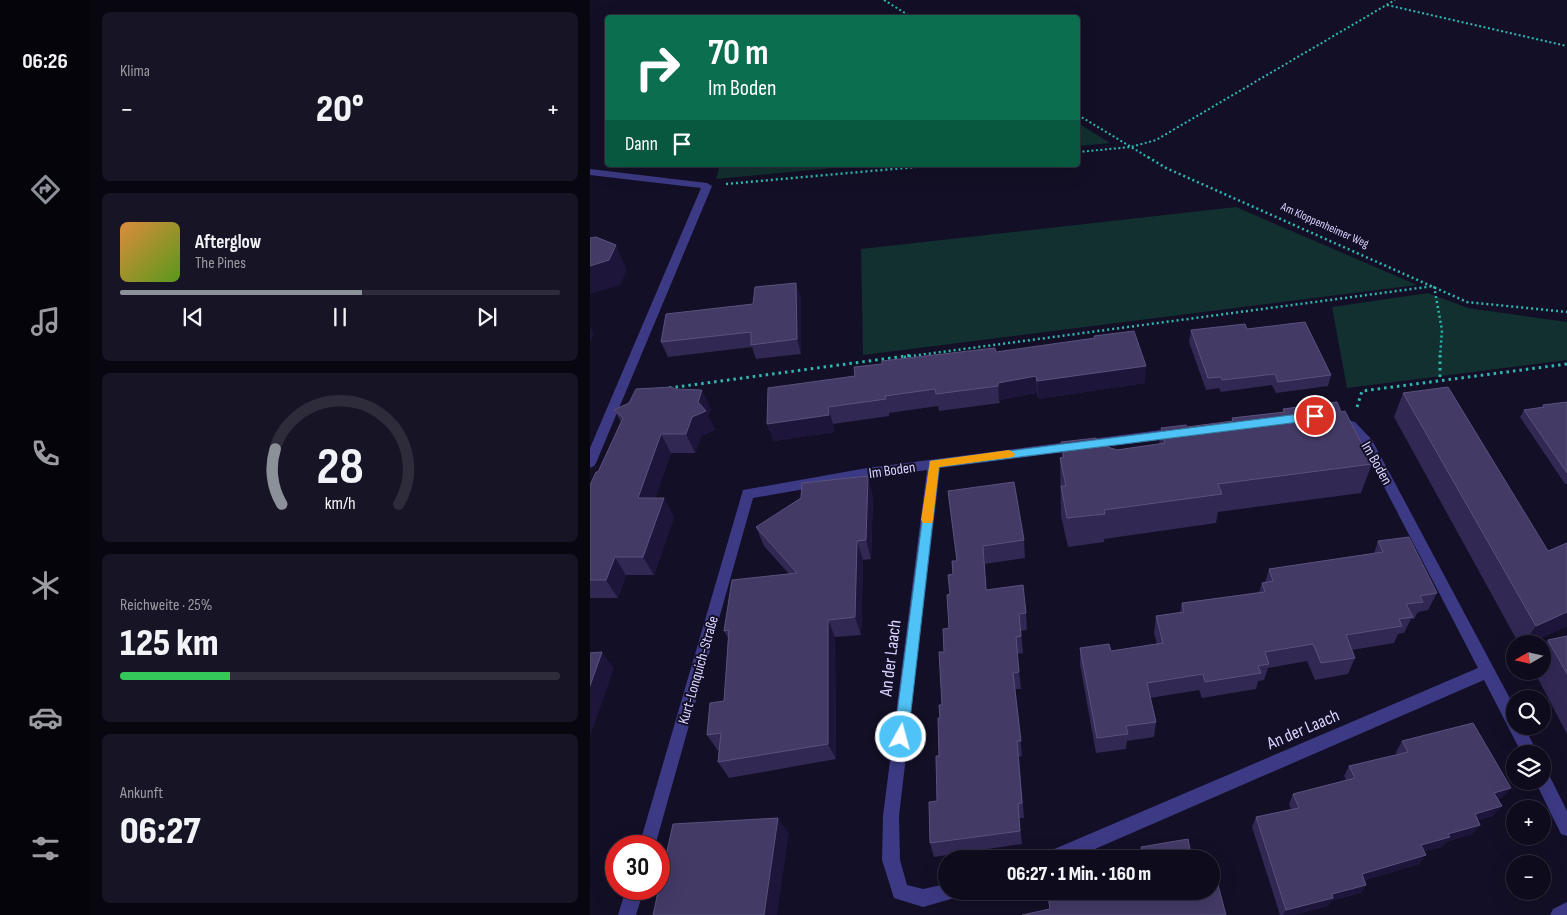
<!DOCTYPE html>
<html lang="de">
<head>
<meta charset="utf-8">
<style>
	body { margin:0; font-family:"Sofia Sans Condensed",sans-serif; background:#171425; color:#f1f3f6; height:100vh; display:flex; flex-direction:column; font-size:19px; white-space:nowrap }
	* { box-sizing:border-box; margin:0 }
	p { font-size:16px; color:#9b9ba3 }
	.icon { flex:none; width:28px; height:28px; fill:none; stroke:currentColor; stroke-width:2; stroke-linecap:round; stroke-linejoin:round }
	.map { position:relative; flex:1; overflow:hidden }
	.sheet { display:flex; flex-direction:column; gap:12px; padding:12px; background:#08060f; width:500px }
	.sheet>* { flex:none }
	.guide { position:absolute; left:15px; top:15px; width:475px; height:152px; border-radius:5px; box-shadow:0 5px 20px #0002,0 0 0 1px #2e2b3b; background:#0b6e4f; color:#fff; overflow:hidden }
	.needle { width:32px; rotate:261deg }
	.fabs { position:absolute; left:916px; top:635px; display:grid; gap:10px }
	.fabs a { display:grid; place-items:center; width:45px; height:45px; border-radius:50%; background:#0e0b1c; box-shadow:0 5px 20px #0002,0 0 0 1px #2e2b3b; font-size:25px }
	.speed { position:absolute; left:15px; top:835px; display:flex; gap:10px; font-size:25px; font-weight:700; text-align:center }
	.speed>* { display:grid; place-content:center; width:65px; height:65px; border-radius:50%; background:#0e0b1c; box-shadow:0 5px 20px #0002,0 0 0 1px #2e2b3b; line-height:1 }
	.speed .limit { border:8px solid #d22; background:#fff; color:#111 }
	.pin { position:absolute; display:grid; place-items:center; width:42px; height:42px; color:#fff; margin:-21px; border:2px solid #fff; border-radius:50%; box-shadow:0 1px 5px #0007 }
	.me { position:absolute; width:55px; margin:-28px; rotate:7deg; stroke-linejoin:round; filter:drop-shadow(0 0 4px #0008) }
	.turn { display:flex; align-items:center; gap:18px; height:105px; padding:0 20px; font-size:22px }
	.turn .icon { width:65px; height:65px; stroke-width:2.5 }
	.turn b { display:block; font-size:35px; line-height:42px }
	.then { display:flex; align-items:center; height:48px; padding:0 20px; background:#0003; gap:10px; font-size:19px }
	.big { font-size:38px; font-weight:800; line-height:1.1 }
	.sheet .widget { flex:1; display:flex; flex-direction:column; justify-content:center; gap:8px; min-width:0; padding:0 18px; border-radius:8px; background:#171425 }
	.sheet .dial { align-items:center; gap:0 }
	.dial svg { height:130px; overflow:visible; fill:none; stroke:#2e2b3b; stroke-width:7; stroke-linecap:round; text-anchor:middle }
	.dial text { fill:#f1f3f6; stroke:none }
	.song { display:flex; align-items:center; gap:15px }
	.cover { width:60px; height:60px; border-radius:8px; background:linear-gradient(135deg,hsl(30 70% 55%),hsl(90 70% 35%)) }
	.played { height:5px; border-radius:2px; background:linear-gradient(90deg,#8c9099 55%,#2e2b3b 55%) }
	.keys { display:flex; justify-content:space-around; direction:ltr }
	.heat { display:flex; justify-content:space-between; align-items:center; font-size:28px; direction:ltr }
	.charge { height:8px; border-radius:4px; background:linear-gradient(90deg,#34c759 25%,#2e2b3b 0) }
	.trip { position:absolute; left:348px; top:850px; width:282px; height:50px; border-radius:25px; background:#0e0b1c; box-shadow:0 5px 20px #0002,0 0 0 1px #2e2b3b; font-weight:800; line-height:50px; text-align:center }
	main { display:flex; flex:1; min-height:0 }
	.menu { display:flex; flex-direction:column; width:90px; justify-content:space-around; align-items:center; background:#06040b; color:#9b9ba3 }
	.menu .icon { width:35px; height:35px }
	.menu .current { color:#8c9099 }
	.menu b { font-size:22px; color:#f1f3f6 }
	.map>svg:first-child { display:block }
	.green { fill:#12302f }
	.lines { fill:none; stroke-linecap:round; stroke-linejoin:round }
	.path-far2 { stroke:#2fb8b0; stroke-width:2; stroke-dasharray:2 2.5; stroke-linecap:butt }
	.path-far1 { stroke:#2fb8b0; stroke-width:2.5; stroke-dasharray:2 3; stroke-linecap:butt }
	.path { stroke:#2fb8b0; stroke-width:3; stroke-dasharray:2.5 4; stroke-linecap:butt }
	.minor { fill:#3d3a85; fill-rule:evenodd }
	.wall { fill:#312854 }
	.shaded-wall { fill:#1d163a }
	.building { fill:#433a66; stroke:#5a527e }
	.route { fill:#4fc3f7; stroke:#337fa1 }
	.slow { fill:#f59e0b }
	.labels { text-anchor:middle; stroke-width:4; stroke-linejoin:round; paint-order:stroke }
	.far-street-label { font-size:12px; fill:#d9d4ff; stroke:#130f26 }
	.street-label { font-size:15px; fill:#d9d4ff; stroke:#130f26 }
	.near-street-label { font-size:18px; fill:#d9d4ff; stroke:#130f26 }
</style>
</head>
<body>
<main>
<nav class="menu">
<b>06:26</b>
<svg class="icon current" aria-label="directions" viewBox="0 0 24 24"><path d="M12 3l9 9-9 9-9-9zM9 14v-3h6M13 9l2 2-2 2"/></svg>
<svg class="icon" aria-label="music" viewBox="0 0 24 24"><path d="M9 18V5l10-2v13"/><circle cx="6" cy="18" r="3"/><circle cx="16" cy="16" r="3"/></svg>
<svg class="icon" aria-label="phone" viewBox="0 0 24 24"><path d="M5 4h4l2 5-3 2q2 4 5 5l2-3 5 2v4C11 20 4 13 5 4z"/></svg>
<svg class="icon" aria-label="climate" viewBox="0 0 24 24"><path d="M12 3v18M4 7l16 10M4 17L20 7"/></svg>
<svg class="icon" aria-label="car" viewBox="0 0 24 24"><path d="M5 17H2v-5l4-1 3-4h7l3 4 3 1v5h-3M9 17h6M6 11h13"/><circle cx="7" cy="17" r="2"/><circle cx="17" cy="17" r="2"/></svg>
<svg class="icon" aria-label="filters" viewBox="0 0 24 24"><path d="M4 7h16M4 17h16"/><circle cx="9" cy="7" r="2"/><circle cx="15" cy="17" r="2"/></svg>
</nav>
<section class="sheet">
<div class="widget"><p>Klima</p>
<div class="heat"><a>−</a><b class="big">20°</b><a>+</a></div>
</div>
<div class="widget">
<div class="song"><i class="cover"></i><div><b>Afterglow</b><p>The Pines</p></div></div>
<div class="played"></div>
<div class="keys"><svg class="icon" aria-label="previous" viewBox="0 0 24 24"><path d="M18 5L8 12l10 7zM5 5v14"/></svg><svg class="icon" aria-label="pause" viewBox="0 0 24 24"><path d="M8 5v14M16 5v14"/></svg><svg class="icon" aria-label="next" viewBox="0 0 24 24"><path d="M6 5l10 7-10 7zM19 5v14"/></svg></div>
</div>
<div class="widget dial"><svg viewBox="0 0 100 80">
<path d="M14 69A42 42 0 1 1 86 69"/>
<path d="M14 69A42 42 0 0 1 10 35" stroke="#8c9099"/>
<text x="50" y="56" font-size="32" font-weight="700">28</text>
<text x="50" y="72" font-size="11">km/h</text>
</svg></div>
<div class="widget"><p>Reichweite · 25%</p><b class="big">125 km</b><div class="charge"></div></div>
<div class="widget"><p>Ankunft</p><b class="big">06:27</b></div>
</section>
<div class="map">
<svg width="977" height="915" viewBox="0 0 977 915">
	<rect width="100%" height="100%" fill="#130f26"/>
	<!-- green -->
	<path class="green" d="M488,123L520,143L488,146Z
		M130,165H275L126,179Z
		M646,207L827,285L273,355L271,249Z
		M838,293L878,308L977,322V360L757,388L742,307Z"/>
	<g class="lines">
		<!-- path-far2 -->
		<path class="path-far2" d="M294,0L323,18
			M797,5L977,46
			M488,115L561,159
			M488,152L541,147L566,140L805,0"/>
		<!-- path-far1 -->
		<path class="path-far1" d="M558,157L576,168L877,302L977,312
			M136,184L348,165
			M314,357L844,286L852,330L850,357"/>
		<!-- path -->
		<path class="path" d="M850,355V380
			M79,388L323,355
			M767,407L772,391L977,364"/>
		<!-- minor -->
		<path class="minor" d="M0,169L117,183L122,186L6,463L4,466L0,468V448L111,188L0,175Z
			M749,418L765,422L782,440L925,708V726H934L948,754H932L894,680L482,859H453L455,853L888,668L773,446L757,428L745,425L743,422L745,419Z
			M586,428L590,430L592,433L590,436L586,438L350,468L309,816L310,860L317,885L333,889L356,884V891H371L368,897L333,907L304,898L292,860L293,816L337,470L277,478L163,498L65,846H49L153,490L277,468Z
			M952,771L958,773L977,811V836L971,834L945,781H952Z
			M36,889H54L46,915H28Z
			M977,902V915H960L963,909Z"/>
	</g>
	<!-- wall -->
	<path class="wall" d="M211,298V354L166,359L162,347L78,357L71,342L163,304Z
		M657,329L741,375L738,386L686,393L682,385L631,392L629,388L616,390L599,342L601,330Z
		M504,336L555,383L448,399L447,393L409,400L410,403L349,411L348,406L299,413V416L243,424L244,432L184,441L177,424L265,376L406,352L504,338Z
		M85,389L121,409L118,416L125,430L111,436L105,453H81L65,498L84,517L64,575H36L28,598H0V485L8,472L31,422L24,410Z
		M813,393L958,551L977,543V626L938,644H929L804,417Z
		M977,402V484H975L930,417L934,410L952,407L953,405Z
		M693,409L751,412L782,464L771,493L628,512L626,523L514,539V542L478,547L471,516L470,458L472,457L471,442L508,444L527,450L569,444L571,428L597,427L642,421V418L693,412Z
		M358,491L434,540L435,558L395,564L397,590L436,613L437,630L431,631L433,653L427,654L431,689H425L432,756L429,757L434,818H429L432,844L344,857L340,843L347,801L349,756L350,718L352,705L354,652L359,628L360,594L363,574L367,561Z
		M283,496L281,559L273,560L271,635L245,637L246,759L139,778L128,762L129,750L128,751L117,735L134,701L138,638L134,631L199,574L174,546L166,527Z
		M788,541L847,593L838,610L828,612L824,619H821L814,633L808,634L804,643L762,650L765,658L758,674L725,680L717,661L678,668L674,680L668,681L666,689L612,698L609,690L560,698L566,722L564,737L537,741L536,749L506,753L490,665V648L521,651L567,644L564,633L566,616L590,612L592,603L669,592L672,583L675,582L679,569L784,553Z
		M977,636V734L944,671H952V647L958,640Z
		M812,741L921,788L912,798L908,799L903,816L888,820L890,825L882,834L856,842L852,847L834,851L829,864L775,880L776,885L770,893L741,901L738,906L703,915H690L662,827L666,817L701,809L699,804L703,794L756,780L754,776L759,766L807,755L806,752Z
		M551,847L602,859H550Z"/>
	<!-- shaded-wall -->
	<path class="shaded-wall" d="M26,245L37,270L30,285L0,294V266Z
		M206,283L211,298V354L207,339Z
		M0,326L4,335L0,342Z
		M556,366L555,383L448,399L447,381Z
		M446,376L447,393L409,400L408,383Z
		M112,390L121,409L118,416L125,430L111,436L105,453L96,434Z
		M238,407L243,424L244,432L184,441L177,424Z
		M71,434L81,453L59,517L48,498Z
		M278,476L283,496L281,559L276,540Z
		M74,498L84,517L64,575L53,557Z
		M267,541L273,560L271,635L265,617Z
		M393,546L395,564L399,607L396,590Z
		M25,557L36,575L28,598L16,580Z
		M977,612V626L938,644H933L946,626Z
		M238,620L245,637L246,759L238,744Z
		M12,652L24,668L0,737V686Z
		M921,788L912,798L895,803L904,793Z
		M912,806L903,816L877,824L885,814Z
		M188,818L199,833L187,915H174Z
		M890,825L882,834L856,842L852,847L824,854L831,845L858,834Z
		M836,855L829,864L766,883L772,874Z
		M776,885L770,893L741,901L738,906L703,915H693L696,910L742,894Z"/>
	<!-- building -->
	<path class="building" d="M6,237L26,245L19,260L0,266V238Z
		M206,283L207,339L161,345V332L71,342L76,314L163,304L165,287Z
		M715,322L741,375L688,382L685,374L632,380L631,377L618,378L601,330L655,324L657,329Z
		M544,331L556,366L447,381L446,376L408,383V386L346,394L345,389L295,396L296,399L238,407L239,415L177,424L178,388L265,376L264,367L292,364V361L405,348L406,352L505,338L504,336Z
		M82,387L85,389L112,390L108,402L116,411L102,417L96,434H71L48,498H74L53,557H25L16,580H0V485L6,472H8L33,418L24,410L39,403L46,389Z
		M858,387L958,551L977,543V612L946,626L813,393Z
		M747,402L751,412L755,411L782,464L628,484L632,494L514,510L515,514L477,518L471,486H476L470,458L474,457L471,442L506,438L508,444L527,450L575,443L571,428L596,425L597,427L643,421L642,418L695,412L693,409Z
		M977,402V473L934,410L954,407L953,405Z
		M278,476L276,540L267,541L265,617L238,620V744L128,762L131,733L117,735L120,703L134,701L139,630L134,631L142,580L207,573L166,527L211,498L212,483Z
		M424,482L434,540L393,546L396,590L433,585L436,613L429,614L431,636L426,637L429,672L423,673L431,741H427L432,803L428,804L430,831L340,843L339,802L347,801L346,756H349L348,718H350L349,705H352L349,652H354L353,629L359,628L357,595L360,594L358,575L363,574L362,561H367L358,491Z
		M819,537L847,593L830,596L833,602L816,604L823,617L809,619L812,626L756,635L765,658L731,663L723,644L675,652L679,664L668,666L671,673L615,682L613,674L557,683L566,722L536,726L538,734L507,738L490,648L519,644L521,651L573,643L566,616L594,612L592,603L675,592L672,583L683,581L679,569L793,552L788,541Z
		M977,636V674L958,640Z
		M12,652L0,686V653Z
		M883,723L921,788L904,793L912,806L885,814L890,825L858,834L860,837L831,845L836,855L772,874L776,885L742,894L743,898L696,910L666,817L709,808L703,794L765,778L759,766L818,752L812,741Z
		M188,818L174,915H63L83,824Z
		M598,839L602,859H554L551,847Z
		M621,870H624L636,915H432L460,909L458,896L484,891H621Z"/>
	<!-- route -->
	<path class="route" d="M725,412L730,416L725,420L349,467L318,737L316,742L311,744L306,742L304,737L340,461Z"/>
	<!-- slow -->
	<path class="slow" d="M419,450L425,454L423,457L349,467L343,520L342,523H333L331,520L340,461Z"/>
	<g class="labels">
		<!-- far-street labels -->
		<g class="far-street-label">
			<text transform="translate(735 225) rotate(24)" y="4">Am Kloppenheimer Weg</text>
		</g>
		<!-- street labels -->
		<g class="street-label">
			<text transform="translate(787 463) rotate(60)" y="5">Im Boden</text>
			<text transform="translate(302 470) rotate(-8)" y="5">Im Boden</text>
			<text transform="translate(108 670) rotate(-74)" y="5">Kurt-Lonquich-Straße</text>
		</g>
		<!-- near-street labels -->
		<g class="near-street-label">
			<text transform="translate(300 658) rotate(-83)" y="6">An der Laach</text>
			<text transform="translate(713 729) rotate(-23)" y="6">An der Laach</text>
		</g>
	</g>
</svg>
<div class="fabs">
<a><svg class="needle" viewBox="-14 -14 28 28"><path d="M0-13l5 13h-10z" fill="#e53935"/><path d="M0 13l5-13h-10z" fill="#9b9ba3"/></svg></a>
<a><svg class="icon" aria-label="search" viewBox="0 0 24 24"><circle cx="10" cy="10" r="6"/><path d="M15 15l6 6"/></svg></a>
<a><svg class="icon" aria-label="layers" viewBox="0 0 24 24"><path d="M12 4l9 5-9 5-9-5zM3 14l9 5 9-5"/></svg></a>
<a>+</a>
<a>−</a>
</div>
<div class="speed"><div class="limit">30</div></div>
<div class="pin" style="left:725px;top:416px;background:#d93025"><svg class="icon" aria-label="arrive" viewBox="0 0 24 24"><path d="M6 21V4h12l-3 4 3 4H6"/></svg></div>
<svg class="me" style="left:311px;top:737px" viewBox="-20 -20 40 40"><circle r="17" fill="#4fc3f7" stroke="#fff" stroke-width="3"/><path d="M0-11L8 9 0 5-8 9z" fill="#fff"/></svg>
<div class="trip">06:27 · 1 Min. · 160 m</div>
<div class="guide">
<div class="turn"><svg class="icon" aria-label="right" viewBox="0 0 24 24"><path d="M7 20v-9h11M14 6l5 5-5 5"/></svg><div><b>70 m</b>Im Boden</div></div>
<div class="then">Dann<svg class="icon" aria-label="arrive" viewBox="0 0 24 24"><path d="M6 21V4h12l-3 4 3 4H6"/></svg></div>
</div>
</div>
</main>
</body>
</html>
